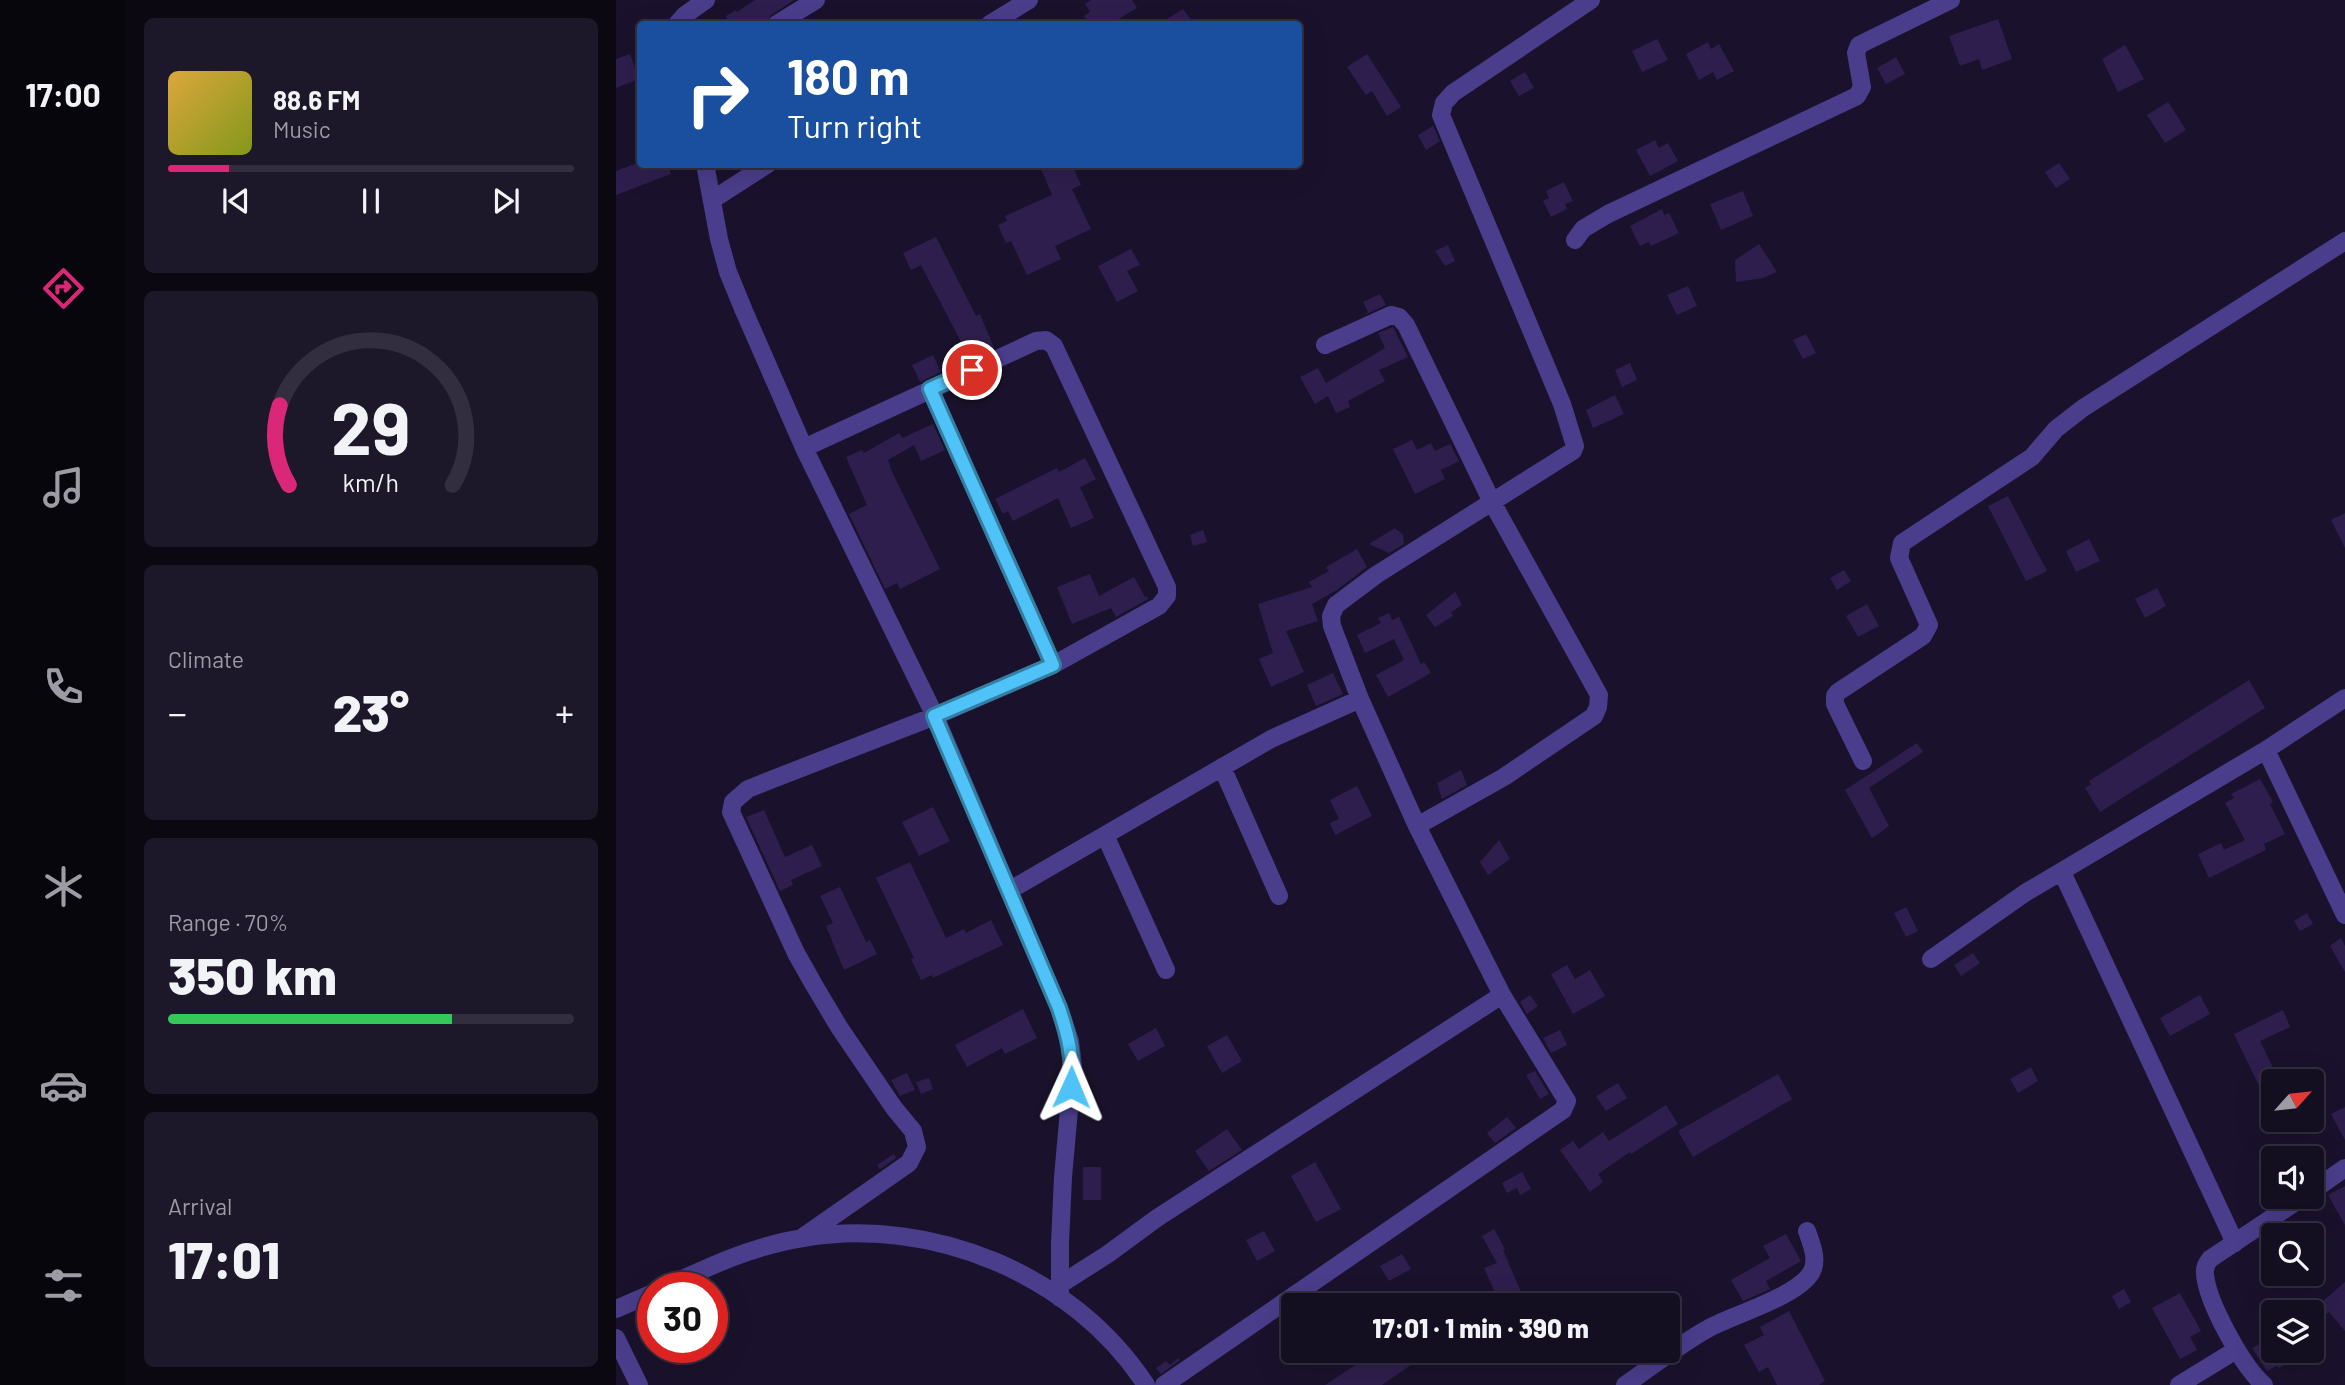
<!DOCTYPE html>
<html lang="en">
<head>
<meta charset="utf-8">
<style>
	body { margin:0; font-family:Barlow,sans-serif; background:#1d172a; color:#f1f3f6; height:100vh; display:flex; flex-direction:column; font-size:26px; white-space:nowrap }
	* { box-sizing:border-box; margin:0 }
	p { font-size:23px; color:#9d9ca5 }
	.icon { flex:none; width:38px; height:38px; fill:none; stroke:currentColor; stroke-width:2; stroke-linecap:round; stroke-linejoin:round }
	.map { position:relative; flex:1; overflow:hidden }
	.sheet { display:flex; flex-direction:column; gap:18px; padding:18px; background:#0b0812; width:490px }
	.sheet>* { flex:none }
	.guide { position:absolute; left:21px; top:21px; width:665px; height:147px; border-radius:7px; box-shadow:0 7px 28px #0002,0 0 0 2px #332e3f; background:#1a4fa0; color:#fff; overflow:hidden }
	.needle { width:46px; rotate:63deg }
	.tools { position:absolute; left:1645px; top:1069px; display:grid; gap:14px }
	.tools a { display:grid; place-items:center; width:63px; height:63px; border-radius:7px; background:#140e21; box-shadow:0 7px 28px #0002,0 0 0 2px #332e3f; font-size:35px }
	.speed { position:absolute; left:21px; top:1272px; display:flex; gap:14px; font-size:35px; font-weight:700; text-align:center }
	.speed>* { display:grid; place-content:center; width:91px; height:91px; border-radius:50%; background:#140e21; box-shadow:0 7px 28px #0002,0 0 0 2px #332e3f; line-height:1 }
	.speed .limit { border:10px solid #d22; background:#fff; color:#111 }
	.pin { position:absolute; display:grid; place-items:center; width:60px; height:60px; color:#fff; margin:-30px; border:4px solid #fff; border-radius:50%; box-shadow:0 2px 7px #0007 }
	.me { position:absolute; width:77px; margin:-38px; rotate:1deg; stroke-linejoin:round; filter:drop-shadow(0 0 5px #0008) }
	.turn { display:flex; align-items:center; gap:24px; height:147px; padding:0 35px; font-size:32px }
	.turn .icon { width:91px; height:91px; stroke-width:2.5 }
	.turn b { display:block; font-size:49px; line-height:60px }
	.big { font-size:52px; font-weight:800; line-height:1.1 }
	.sheet .widget { flex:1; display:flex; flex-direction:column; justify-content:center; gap:10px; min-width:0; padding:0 24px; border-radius:10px; background:#1d172a }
	.sheet .dial { align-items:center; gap:0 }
	.dial svg { height:182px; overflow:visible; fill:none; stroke:#332e3f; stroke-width:7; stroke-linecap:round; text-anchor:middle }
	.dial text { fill:#f1f3f6; stroke:none }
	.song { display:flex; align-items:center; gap:21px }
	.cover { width:84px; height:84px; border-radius:10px; background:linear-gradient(135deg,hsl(40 70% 55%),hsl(70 70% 35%)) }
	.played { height:7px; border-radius:4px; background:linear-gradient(90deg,#db2777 15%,#332e3f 15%) }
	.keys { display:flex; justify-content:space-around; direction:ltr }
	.heat { display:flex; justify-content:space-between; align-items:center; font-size:38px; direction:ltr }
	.charge { height:10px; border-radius:5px; background:linear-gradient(90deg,#34c759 70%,#332e3f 0) }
	.trip { position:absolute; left:665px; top:1293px; width:399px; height:70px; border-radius:7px; background:#140e21; box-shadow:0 7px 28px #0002,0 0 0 2px #332e3f; font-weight:800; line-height:70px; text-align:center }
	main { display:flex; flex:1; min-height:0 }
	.dock { display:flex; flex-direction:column; width:126px; justify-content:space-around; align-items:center; background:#08060d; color:#9d9ca5 }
	.dock .icon { width:49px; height:49px }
	.dock .on { color:#db2777 }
	.dock b { font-size:32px; color:#f1f3f6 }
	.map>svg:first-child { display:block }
	.building { fill:#2e1e4d }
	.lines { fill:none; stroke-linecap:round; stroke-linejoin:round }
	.minor { stroke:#4a3d8b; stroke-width:18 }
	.route-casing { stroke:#337fa1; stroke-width:18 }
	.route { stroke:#4fc3f7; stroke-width:12 }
</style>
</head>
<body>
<main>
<nav class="dock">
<b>17:00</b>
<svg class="icon on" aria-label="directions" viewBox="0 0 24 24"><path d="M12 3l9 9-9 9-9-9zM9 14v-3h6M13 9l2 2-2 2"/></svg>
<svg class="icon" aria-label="music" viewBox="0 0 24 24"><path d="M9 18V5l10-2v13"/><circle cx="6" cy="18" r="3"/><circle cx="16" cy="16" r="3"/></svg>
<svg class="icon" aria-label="phone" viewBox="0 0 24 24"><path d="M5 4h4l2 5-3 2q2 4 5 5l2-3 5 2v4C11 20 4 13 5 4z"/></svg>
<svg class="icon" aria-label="climate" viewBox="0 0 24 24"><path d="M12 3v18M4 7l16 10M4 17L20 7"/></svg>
<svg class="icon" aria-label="car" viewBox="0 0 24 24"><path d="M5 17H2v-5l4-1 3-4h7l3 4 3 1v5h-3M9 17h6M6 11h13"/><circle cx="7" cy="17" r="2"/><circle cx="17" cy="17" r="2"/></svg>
<svg class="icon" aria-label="filters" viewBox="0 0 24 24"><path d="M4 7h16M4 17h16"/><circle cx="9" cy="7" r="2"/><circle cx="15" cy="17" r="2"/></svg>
</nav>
<section class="sheet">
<div class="widget">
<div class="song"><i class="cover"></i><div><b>88.6 FM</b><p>Music</p></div></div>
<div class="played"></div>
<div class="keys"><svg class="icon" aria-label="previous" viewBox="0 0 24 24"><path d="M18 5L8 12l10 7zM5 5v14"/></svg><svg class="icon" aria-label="pause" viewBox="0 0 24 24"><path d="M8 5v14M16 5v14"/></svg><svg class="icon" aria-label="next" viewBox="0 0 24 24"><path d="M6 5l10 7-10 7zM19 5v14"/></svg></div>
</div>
<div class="widget dial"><svg viewBox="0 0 100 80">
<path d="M14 69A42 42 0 1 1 86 69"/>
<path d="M14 69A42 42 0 0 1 10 34" stroke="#db2777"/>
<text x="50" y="56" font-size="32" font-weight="700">29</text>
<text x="50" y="72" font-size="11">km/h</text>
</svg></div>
<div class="widget"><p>Climate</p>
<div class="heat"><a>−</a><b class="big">23°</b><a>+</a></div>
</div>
<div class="widget"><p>Range · 70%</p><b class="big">350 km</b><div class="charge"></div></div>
<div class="widget"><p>Arrival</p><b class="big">17:01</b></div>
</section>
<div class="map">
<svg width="1729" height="1385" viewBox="0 0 1729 1385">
	<rect width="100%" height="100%" fill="#1a122c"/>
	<!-- building -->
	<path class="building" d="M139,0H178L155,15L150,24H103L111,19L110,16L120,10L121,12Z
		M475,0H516L521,8L494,24H473L468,16L474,12L469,4Z
		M567,9L578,24H543Z
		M1382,19L1396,59L1366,70L1363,59L1344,66L1333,36Z
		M1041,39L1052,60L1026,72L1016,51Z
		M1092,42L1095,49L1103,44L1118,71L1101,80L1097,72L1083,80L1070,54Z
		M1509,45L1528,79L1502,92L1486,59Z
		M14,54L23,79L0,88V59Z
		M751,54L785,107L771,116L756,91L750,95L731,67Z
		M1280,57L1289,74L1270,84L1261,68Z
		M909,72L918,88L903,96L894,81Z
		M1552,102L1570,130L1549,143L1531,115Z
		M817,126L824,141L810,150L802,135Z
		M1039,140L1043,148L1052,143L1062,161L1034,176L1020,150Z
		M24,162V164H51L55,174L0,195V171Z
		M1443,163L1454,179L1440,188L1429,172Z
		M423,164H456L465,185L456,189L475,229L439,246L445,259L411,275L395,241L390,243L382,225L391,221L389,216L436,195Z
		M948,182L957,201L949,204L951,209L935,217L927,201L933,198L930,191Z
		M1127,191L1137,216L1105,230L1094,204Z
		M1046,209L1048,215L1053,213L1063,233L1035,246L1033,242L1024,246L1014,226Z
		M320,237L360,316L364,314L378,348L354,359L305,265L295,270L287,253Z
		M1143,244L1161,272L1147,278L1120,282L1119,260Z
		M832,245L839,261L829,266L819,251Z
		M515,249L524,265L511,271L522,291L501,302L482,266Z
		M1072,286L1081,306L1061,315L1051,295Z
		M764,294L770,305L746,316L752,312L747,302Z
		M777,327L792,357L763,370L769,381L732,401L734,407L720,413L712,396L699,404L684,377L702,368L710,383L769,348L762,333Z
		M1190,334L1200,353L1187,359L1177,340Z
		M317,355L325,372L304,382L296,365Z
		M1014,363L1021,380L1006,387L999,370Z
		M999,395L1008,414L977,428L970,410Z
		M317,424L329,450L305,461L298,445L272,460L277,474L324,569L284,589L281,583L269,589L233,514L251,505L230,457L246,450L248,453L283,433L286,438Z
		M796,440L801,450L815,443L819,451L834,444L843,461L825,470L829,479L799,494L777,449Z
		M469,458L480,479L464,487L478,518L455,528L442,498L397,521L392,511L387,514L379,499L441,468L443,472Z
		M1392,496L1431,571L1410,581L1372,506Z
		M1729,513V548L1715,520Z
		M779,528L787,535L788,544L773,553L753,544Z
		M587,530L591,542L577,546L574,535Z
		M1473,539L1484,561L1460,572L1450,551Z
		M741,549L751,567L721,590L696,604L702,621L670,631L688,672L655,687L643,659L657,653L642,604L696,587L693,582L713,571L710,567Z
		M1228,570L1235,581L1221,590L1214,578Z
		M474,574L483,596L518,577L529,597L531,596L532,599L500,617L495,608L456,624L441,587Z
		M1541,588L1550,606L1529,618L1519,599Z
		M839,592L846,605L835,612L837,616L819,627L810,615Z
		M1251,604L1263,626L1242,637L1230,616Z
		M773,613L776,620L783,617L805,664L808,662L815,673L772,697L760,675L788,660L778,639L749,653L741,635L765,623L762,618Z
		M717,673L727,694L700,706L691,685Z
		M1633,680L1649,708L1484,812L1469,788L1475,784L1473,781Z
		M1301,743L1307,752L1253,788L1273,826L1256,838L1229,790Z
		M845,770L851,785L826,799L821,783Z
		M1644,779L1657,802L1654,804L1669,834L1648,844L1650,850L1593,878L1582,854L1605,843L1608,850L1629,840L1609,803L1618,798L1615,794Z
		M741,786L756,816L719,835L714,823L723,819L714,800Z
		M317,807L334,841L303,856L286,822Z
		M148,810L169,857L196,845L206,866L175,880L177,885L164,891L130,817Z
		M883,840L894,859L872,875L864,862Z
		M294,862L330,938L348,929L350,933L375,920L387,945L317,978L316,975L305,980L295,959L298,958L260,878Z
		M224,887L250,942L254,940L261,954L228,970L210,926L217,923L204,896Z
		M1290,907L1302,931L1290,937L1278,913Z
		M1691,913L1697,924L1684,931L1678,921Z
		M1725,938L1729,946V972L1714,946Z
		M1357,953L1364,963L1345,976L1338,965Z
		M951,965L959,979L974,970L989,996L957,1014L935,974Z
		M914,995L922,1006L911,1014L904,1002Z
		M1584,995L1594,1014L1554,1036L1544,1018Z
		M407,1009L421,1038L389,1054L386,1048L351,1067L339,1045Z
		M1667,1010L1674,1027L1644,1041L1664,1082H1657V1092L1648,1096L1618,1034Z
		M540,1028L549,1046L522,1061L512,1044Z
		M944,1030L951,1045L935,1053L927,1038Z
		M611,1035L626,1061L606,1073L591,1046Z
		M1415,1067L1422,1081L1402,1093L1394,1079Z
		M919,1071L933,1094L924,1099L910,1075Z
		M291,1073L299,1090L284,1096L275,1080Z
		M1162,1074L1176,1099L1077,1157L1062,1131Z
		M313,1078L317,1089L305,1094L300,1082Z
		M1002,1083L1011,1098L990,1111L980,1096Z
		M1050,1105L1062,1124L1015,1154L1014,1152L982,1174L987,1182L974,1192L944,1150L957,1141L963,1149L987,1132L993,1141Z
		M1729,1107V1140L1715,1114Z
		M891,1117L900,1128L879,1143L871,1133Z
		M611,1129L626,1150L593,1171L579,1151Z
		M278,1154L280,1158L264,1169L261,1165Z
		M699,1162L725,1209L700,1222L675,1176Z
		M467,1167H485V1200H467Z
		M906,1172L915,1189L904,1195L901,1188L891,1193L886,1183Z
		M1729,1186V1225L1712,1195Z
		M878,1229L889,1249L887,1250L908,1299L895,1306H885L868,1268L881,1263L866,1236Z
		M648,1231L659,1251L641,1261L630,1240Z
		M1170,1234L1185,1261L1150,1281L1154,1289L1127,1301L1115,1280L1154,1258L1147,1246Z
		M786,1254L795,1269L773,1281L764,1266Z
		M1729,1282V1331L1713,1312L1708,1316L1700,1307Z
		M1508,1289L1515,1302L1503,1309L1496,1296Z
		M1564,1293L1585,1331L1574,1337L1581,1350L1564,1359L1536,1308Z
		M1173,1311L1209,1381L1203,1385H1161L1152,1367L1143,1372L1128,1345L1148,1335L1144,1327Z
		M1657,1337V1351H1674L1678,1360L1663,1368L1661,1366L1651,1371L1636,1348Z
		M761,1351H815L766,1385H709Z
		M562,1358L564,1360L545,1374L540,1368L550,1361L554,1365Z"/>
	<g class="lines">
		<!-- minor -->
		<path class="minor" d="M61,24L69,15L90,0
			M161,24L200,0
			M374,24L413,0
			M89,164L103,239L112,272L128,311L188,448L319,716L443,1008L454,1041L457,1065L447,1177L444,1243V1298
			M96,200L152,164
			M959,240L967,229L992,214L1241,96L1246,87L1240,53L1243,45L1335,0
			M709,345L775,315L783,317L790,325L876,502L983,695L982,707L978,716L888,777L801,826
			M314,389L437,665
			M1650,750L1729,915
			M1247,761L1219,704V696L1222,692L1307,636L1313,625L1283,558L1286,543L1416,457L1440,429L1467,408L1729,241
			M606,767L663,896
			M489,835L550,970
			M1446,872L1619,1243
			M394,890L655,739L744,699
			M1315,959L1409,893L1650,750L1729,698
			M886,995L801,826L744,699L716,626L715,616L720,605L760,575L957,451L959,446L946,404L825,115L828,103L837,93L975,0
			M1696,1191L1729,1168
			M187,1237L293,1163L301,1147L297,1131L278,1108L223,1027L198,985L180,953L115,812L117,802L132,789L147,783L319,716L437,665L543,606L551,596V587L438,346L430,340L420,341L188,448
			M445,1284L492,1254L541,1218L886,995L951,1101L947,1110L548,1385
			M47,1288C92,1267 136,1246 187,1238C316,1216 457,1274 530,1385
			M0,1309L37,1293
			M0,1338L23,1385
			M1009,1385C1037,1366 1065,1343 1095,1327C1120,1314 1181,1296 1195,1273C1203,1260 1195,1243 1191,1231
			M1563,1385L1620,1350
			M1648,1385C1627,1367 1591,1302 1589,1274C1588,1268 1590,1264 1594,1259L1687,1197"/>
	</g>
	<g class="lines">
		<!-- route casing -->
		<g class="route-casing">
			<path id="route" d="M356,370L314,389L437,665L318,716L443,1008C452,1035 458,1058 455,1087"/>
		</g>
		<!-- route -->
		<use href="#route" class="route"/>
	</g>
</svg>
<div class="tools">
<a><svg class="needle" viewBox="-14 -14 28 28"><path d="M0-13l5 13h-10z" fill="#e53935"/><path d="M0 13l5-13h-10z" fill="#9d9ca5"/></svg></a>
<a><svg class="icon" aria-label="sound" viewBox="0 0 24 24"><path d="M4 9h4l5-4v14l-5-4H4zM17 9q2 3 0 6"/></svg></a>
<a><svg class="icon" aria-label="search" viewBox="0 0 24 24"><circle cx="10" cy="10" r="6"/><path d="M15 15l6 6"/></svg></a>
<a><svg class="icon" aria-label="layers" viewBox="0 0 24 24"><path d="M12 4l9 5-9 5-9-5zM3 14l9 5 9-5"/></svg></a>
</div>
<div class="speed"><div class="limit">30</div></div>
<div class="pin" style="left:356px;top:370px;background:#d93025"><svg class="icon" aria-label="arrive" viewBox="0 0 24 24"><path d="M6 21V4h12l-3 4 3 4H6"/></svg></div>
<svg class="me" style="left:455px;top:1087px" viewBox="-20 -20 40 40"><path d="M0-17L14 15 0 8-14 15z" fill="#4fc3f7" stroke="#fff" stroke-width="4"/></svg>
<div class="trip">17:01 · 1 min · 390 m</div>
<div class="guide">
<div class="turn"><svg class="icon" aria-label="right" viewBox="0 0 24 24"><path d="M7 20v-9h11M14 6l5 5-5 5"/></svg><div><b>180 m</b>Turn right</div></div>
</div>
</div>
</main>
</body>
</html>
